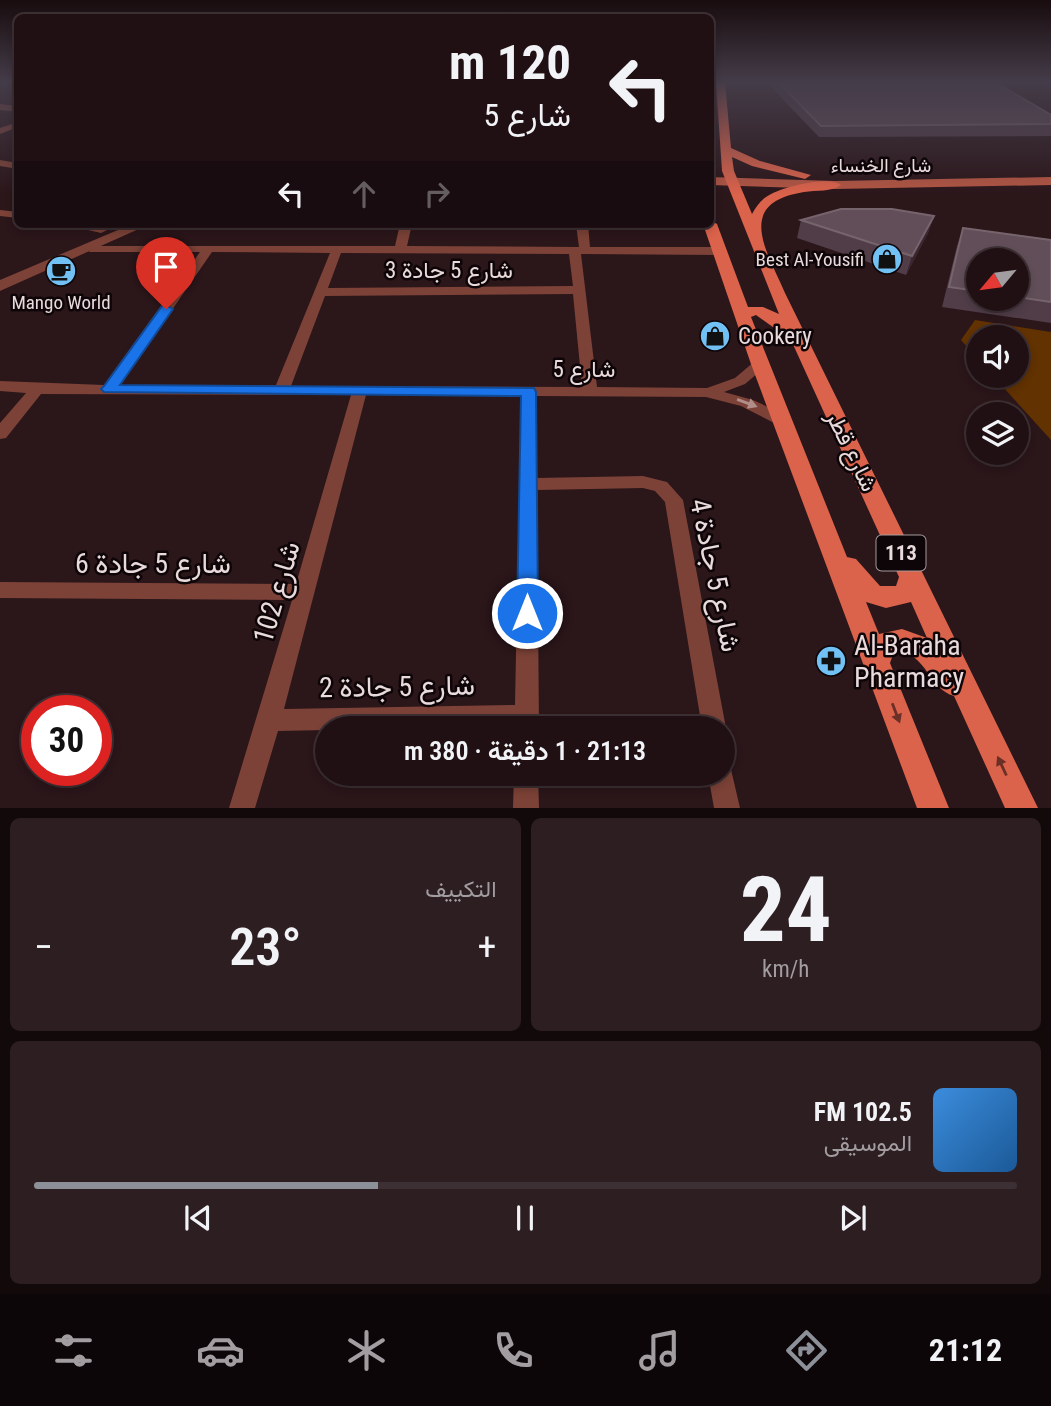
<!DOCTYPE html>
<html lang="ar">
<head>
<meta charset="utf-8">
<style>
	body { margin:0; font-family:"Roboto Condensed",Vazirmatn,sans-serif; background:#2d1e22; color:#f1f3f6; direction:rtl; height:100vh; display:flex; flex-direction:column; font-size:26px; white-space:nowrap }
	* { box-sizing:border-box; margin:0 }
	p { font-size:23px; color:#a29da0 }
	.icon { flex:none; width:38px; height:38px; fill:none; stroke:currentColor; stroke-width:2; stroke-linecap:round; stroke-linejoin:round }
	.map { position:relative; height:808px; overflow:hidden; direction:ltr }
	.side { display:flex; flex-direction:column; gap:10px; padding:10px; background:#12090b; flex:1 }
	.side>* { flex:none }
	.guide { position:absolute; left:14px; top:14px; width:700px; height:214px; border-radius:10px; box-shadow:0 4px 10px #0003,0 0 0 2px #3d3034; direction:rtl; background:#201014; color:#f1f3f6; overflow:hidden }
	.needle { width:46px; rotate:241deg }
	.tools { position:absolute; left:966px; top:248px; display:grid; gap:14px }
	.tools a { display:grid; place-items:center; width:63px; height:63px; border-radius:50%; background:#201014; box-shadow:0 4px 10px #0003,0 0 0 2px #3d3034; font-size:35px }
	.speed { position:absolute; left:21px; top:695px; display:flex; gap:14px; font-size:35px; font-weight:700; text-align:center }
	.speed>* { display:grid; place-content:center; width:91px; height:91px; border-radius:50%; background:#201014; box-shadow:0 4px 10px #0003,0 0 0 2px #3d3034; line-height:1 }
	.speed .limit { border:10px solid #d22; background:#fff; color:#111 }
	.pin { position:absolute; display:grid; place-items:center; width:60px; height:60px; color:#fff; margin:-72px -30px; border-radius:50% 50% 50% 0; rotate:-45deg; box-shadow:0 0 7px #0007 }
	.pin .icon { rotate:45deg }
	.me { position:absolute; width:77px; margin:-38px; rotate:0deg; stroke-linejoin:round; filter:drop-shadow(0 0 5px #0008) }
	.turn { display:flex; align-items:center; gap:24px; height:147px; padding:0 28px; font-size:32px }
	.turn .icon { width:91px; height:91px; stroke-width:2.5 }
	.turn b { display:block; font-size:49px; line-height:60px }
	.lanes { display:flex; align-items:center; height:66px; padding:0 28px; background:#0003; justify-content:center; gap:35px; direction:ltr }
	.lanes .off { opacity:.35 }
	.big { font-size:52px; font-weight:600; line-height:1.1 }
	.side .widget { flex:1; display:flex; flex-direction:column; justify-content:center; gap:10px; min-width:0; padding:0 24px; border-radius:10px; background:#2d1e22 }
	.side .dial { align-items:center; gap:0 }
	.dial b { font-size:91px; line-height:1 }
	.song { display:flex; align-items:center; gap:21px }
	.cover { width:84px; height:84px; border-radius:10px; background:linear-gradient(135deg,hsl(210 70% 55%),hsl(210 70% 35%)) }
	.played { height:7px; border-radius:4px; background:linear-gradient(90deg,#8c9099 35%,#3d3034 35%) }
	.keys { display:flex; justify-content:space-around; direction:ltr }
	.heat { display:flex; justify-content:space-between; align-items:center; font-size:38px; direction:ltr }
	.side .tiles { flex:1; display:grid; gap:10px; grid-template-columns:1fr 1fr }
	.widget:last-child { grid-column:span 2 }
	.trip { position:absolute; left:315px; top:716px; width:420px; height:70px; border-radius:35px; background:#201014; box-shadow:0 4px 10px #0003,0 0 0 2px #3d3034; font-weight:600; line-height:70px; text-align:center; direction:rtl }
	.dock { display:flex; height:112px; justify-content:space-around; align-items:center; background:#0d0608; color:#a29da0 }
	.dock .icon { width:49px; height:49px }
	.dock .on { color:#8c9099 }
	.dock b { font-size:32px; color:#f1f3f6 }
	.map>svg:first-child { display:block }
	.green { fill:#623201 }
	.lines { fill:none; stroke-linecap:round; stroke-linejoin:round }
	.minor { fill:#7c4237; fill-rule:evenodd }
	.tertiary { fill:#7c4237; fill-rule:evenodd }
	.secondary { fill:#b25543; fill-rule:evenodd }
	.primary { fill:#db624b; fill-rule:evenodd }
	.wall { fill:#503d48; fill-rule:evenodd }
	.shaded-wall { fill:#3b262f }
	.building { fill:#614e58; stroke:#76646d; stroke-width:2 }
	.oneway { fill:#b28e8a }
	.oneway2 { fill:#6a2f26 }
	.route { fill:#1a73e8; stroke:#114b97; stroke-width:2 }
	.labels { text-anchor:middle; stroke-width:5; stroke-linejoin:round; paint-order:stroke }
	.far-street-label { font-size:19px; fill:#e9dadc; stroke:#0d0507 }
	.far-poi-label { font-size:19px; fill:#e9dadc; stroke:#0d0507; text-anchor:end }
	.shield { fill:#0d0507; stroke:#a79a9c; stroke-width:2 }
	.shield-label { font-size:21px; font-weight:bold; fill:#e9dadc }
	.street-label { font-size:23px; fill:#e9dadc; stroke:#0d0507 }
	.poi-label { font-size:23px; fill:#e9dadc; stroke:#0d0507; text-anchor:start }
	.near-street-label { font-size:28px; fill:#e9dadc; stroke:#0d0507 }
	.near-poi-label { font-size:28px; fill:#e9dadc; stroke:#0d0507; text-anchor:start }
</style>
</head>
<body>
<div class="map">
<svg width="1051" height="808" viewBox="0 0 1051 808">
	<rect width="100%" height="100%" fill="#2b161a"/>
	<!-- green -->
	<path class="green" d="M975,320L1051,332V440L993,376H1017V338H978V359L961,340Z"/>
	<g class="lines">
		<!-- minor -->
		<path class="minor" d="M18,122V127L0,134V128Z
			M0,160L18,163V169L0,166Z
			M0,210L18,212V218L0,216Z
			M62,224H86L107,230L101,233Z
			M400,224H412L407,246L579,247L576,224H588L590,247H718L724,251L718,255L581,254L597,387L707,388L735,378L755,361L760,360L767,364L765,367L745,384L724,392L753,400L790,417L792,421L790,425H778L741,406L706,397L537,396V478L643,476L667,482L683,500L726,728L723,736V728H702L665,502L655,491L643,488L537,490L539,728H327V730L278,731L255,808H229L292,600L0,598V582L296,584L351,395L41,394L6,438L0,439V423L26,393L0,391V381L104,385L200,252H90L84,248L86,246H395ZM212,252L330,253L276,385H120ZM341,253L569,254L573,286L328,288ZM573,294L582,387L291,386L325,296ZM366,395L521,396L515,705L284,709Z
			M723,762L730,765L740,808H714L708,774H723Z
			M514,774H538L539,808H513Z"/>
		<!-- tertiary -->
		<path class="tertiary" d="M0,104L18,106V112L0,110Z
			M132,224H150L0,291V280Z"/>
		<!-- secondary -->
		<path class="secondary" d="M710,177L835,181L1051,177V185L835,189L710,185Z"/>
		<!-- primary -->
		<path class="primary" d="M716,82H725L731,148L760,161L811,175L805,179L752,166L732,157L734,171L752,214C756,207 760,201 766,197C780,187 829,175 841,185C832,192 816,190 804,192C734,203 767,251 785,293L1038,808H1005L954,696C929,690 925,649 894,652L890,663L949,808H917L751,364L703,224H710V220L717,224L748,307H763L779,314L722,171ZM756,315L791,340L899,577L896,586H880L856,559L847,557L751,317ZM866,602L886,608L911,602L927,638L902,629L879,634Z"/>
	</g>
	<!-- wall -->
	<path class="wall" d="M766,82H995L1051,115V136L819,137Z
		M934,216L928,233L906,275L797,238L801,220Z
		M963,228L1051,240V323L942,307L957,246ZM978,261H1017V299H978Z"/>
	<!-- shaded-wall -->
	<path class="shaded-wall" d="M934,216L928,233L906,275L912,256Z"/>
	<!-- building -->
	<path class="building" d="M778,82H995L1051,115V124L821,126Z
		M841,209H892L934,216L912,256L801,220Z
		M963,228L1051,240V302L1017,297V261H978V291L949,287Z"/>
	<!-- one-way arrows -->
	<defs><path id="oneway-solid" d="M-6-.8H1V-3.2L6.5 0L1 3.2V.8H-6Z" transform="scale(1.75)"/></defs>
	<use class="oneway" href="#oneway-solid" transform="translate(747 403) rotate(20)"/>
	<g class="oneway2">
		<use href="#oneway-solid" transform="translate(896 713) rotate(69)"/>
		<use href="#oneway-solid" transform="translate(1002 766) rotate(-115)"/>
	</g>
	<!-- sky -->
	<linearGradient id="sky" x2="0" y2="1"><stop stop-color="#180c0e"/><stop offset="0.42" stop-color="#443c49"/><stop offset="1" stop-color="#443c49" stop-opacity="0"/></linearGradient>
	<rect width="1051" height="195" fill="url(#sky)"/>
	<!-- route -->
	<path class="route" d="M166,305L173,309L120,385L534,388L536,392L538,613L535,619L527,621L520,619L517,613L521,396L104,392L101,389L104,386L162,306Z"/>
	<!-- icons -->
	<defs>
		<g id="shop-disc" transform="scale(1.575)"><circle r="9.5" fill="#72c1f5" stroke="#0d0507"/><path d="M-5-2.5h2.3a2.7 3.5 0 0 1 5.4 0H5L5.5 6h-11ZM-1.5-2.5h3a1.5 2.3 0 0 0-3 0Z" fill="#111"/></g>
		<g id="cafe-disc" transform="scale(1.575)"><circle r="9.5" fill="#72c1f5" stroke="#0d0507"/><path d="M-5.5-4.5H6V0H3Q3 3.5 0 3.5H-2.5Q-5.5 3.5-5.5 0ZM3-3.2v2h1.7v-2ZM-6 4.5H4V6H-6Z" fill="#111"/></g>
		<g id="pharmacy-disc" transform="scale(1.575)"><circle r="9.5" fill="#72c1f5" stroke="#0d0507"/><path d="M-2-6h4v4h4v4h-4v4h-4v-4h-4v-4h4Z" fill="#111"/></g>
	</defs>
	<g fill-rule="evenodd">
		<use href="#shop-disc" x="887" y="259"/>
		<use href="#cafe-disc" x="61" y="271"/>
		<use href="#shop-disc" x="715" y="336"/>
		<use href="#pharmacy-disc" x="831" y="661"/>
	</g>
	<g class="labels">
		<!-- far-street labels -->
		<g class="far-street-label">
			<text x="881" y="172">شارع الخنساء</text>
		</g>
		<!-- far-poi labels -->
		<g class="far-poi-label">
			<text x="864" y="266">Best Al-Yousifi</text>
			<text x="61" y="309" text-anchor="middle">Mango World</text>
		</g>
		<!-- shield labels -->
		<rect class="shield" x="876.5" y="535.5" width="49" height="35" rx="5"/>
		<g class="shield-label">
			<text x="901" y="560">113</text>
		</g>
		<!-- street labels -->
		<g class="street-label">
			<text x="449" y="278">شارع 5 جادة 3</text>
			<text x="584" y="377">شارع 5</text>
			<text transform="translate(852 451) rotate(64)" y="8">شارع قطر</text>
		</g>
		<!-- poi labels -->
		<g class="poi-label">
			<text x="738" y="344">Cookery</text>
		</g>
		<!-- near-street labels -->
		<g class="near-street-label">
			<text x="153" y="573">شارع 5 جادة 6</text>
			<text transform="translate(716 575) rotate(78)" y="10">شارع 5 جادة 4</text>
			<text transform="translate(276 592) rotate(-74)" y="10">شارع 102</text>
			<text transform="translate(397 686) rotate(-1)" y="10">شارع 5 جادة 2</text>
		</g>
		<!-- near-poi labels -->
		<g class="near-poi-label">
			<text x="854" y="655">Al-Baraha<tspan x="854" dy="32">Pharmacy</tspan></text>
		</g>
	</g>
</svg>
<div class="tools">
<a><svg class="needle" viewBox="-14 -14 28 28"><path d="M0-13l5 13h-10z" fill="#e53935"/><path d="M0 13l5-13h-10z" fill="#a29da0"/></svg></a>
<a><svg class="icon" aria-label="sound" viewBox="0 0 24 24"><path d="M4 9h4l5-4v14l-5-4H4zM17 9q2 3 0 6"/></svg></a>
<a><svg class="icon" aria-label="layers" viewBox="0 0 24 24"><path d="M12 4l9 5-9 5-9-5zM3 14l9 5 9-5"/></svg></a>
</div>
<div class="speed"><div class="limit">30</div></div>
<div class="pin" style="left:166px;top:309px;background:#d93025"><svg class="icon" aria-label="arrive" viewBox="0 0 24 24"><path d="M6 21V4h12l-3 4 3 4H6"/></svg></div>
<svg class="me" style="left:527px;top:613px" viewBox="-20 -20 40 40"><circle r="17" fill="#1a73e8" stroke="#fff" stroke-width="3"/><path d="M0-11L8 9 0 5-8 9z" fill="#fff"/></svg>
<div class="trip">21:13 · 1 دقيقة · 380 m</div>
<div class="guide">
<div class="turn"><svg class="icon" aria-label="left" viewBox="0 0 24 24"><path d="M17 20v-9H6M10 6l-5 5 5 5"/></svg><div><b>120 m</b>شارع 5</div></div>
<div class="lanes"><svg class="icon" aria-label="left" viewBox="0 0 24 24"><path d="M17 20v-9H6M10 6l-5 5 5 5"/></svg><svg class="icon off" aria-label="ahead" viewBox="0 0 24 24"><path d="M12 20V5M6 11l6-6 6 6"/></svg><svg class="icon off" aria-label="right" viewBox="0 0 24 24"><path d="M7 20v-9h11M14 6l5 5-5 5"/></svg></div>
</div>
</div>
<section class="side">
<div class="tiles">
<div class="widget dial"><b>24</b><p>km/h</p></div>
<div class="widget"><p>التكييف</p>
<div class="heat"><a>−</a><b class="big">23°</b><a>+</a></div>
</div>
<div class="widget">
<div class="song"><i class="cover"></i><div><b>102.5 FM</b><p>الموسيقى</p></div></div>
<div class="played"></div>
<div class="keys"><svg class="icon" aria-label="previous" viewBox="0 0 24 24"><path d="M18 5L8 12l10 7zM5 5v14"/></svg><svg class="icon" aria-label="pause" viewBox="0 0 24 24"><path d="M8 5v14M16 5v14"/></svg><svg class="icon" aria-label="next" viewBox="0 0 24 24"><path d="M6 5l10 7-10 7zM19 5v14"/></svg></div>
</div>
</div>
</section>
<nav class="dock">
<b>21:12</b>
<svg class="icon on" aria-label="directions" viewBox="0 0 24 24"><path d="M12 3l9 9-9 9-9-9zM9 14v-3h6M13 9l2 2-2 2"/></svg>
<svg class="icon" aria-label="music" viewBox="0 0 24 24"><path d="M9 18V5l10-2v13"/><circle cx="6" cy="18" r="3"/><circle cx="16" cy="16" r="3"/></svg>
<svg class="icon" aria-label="phone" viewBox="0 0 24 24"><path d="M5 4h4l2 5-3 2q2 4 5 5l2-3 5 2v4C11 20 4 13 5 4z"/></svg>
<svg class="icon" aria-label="climate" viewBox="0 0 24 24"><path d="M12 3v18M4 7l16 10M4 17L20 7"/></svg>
<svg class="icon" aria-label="car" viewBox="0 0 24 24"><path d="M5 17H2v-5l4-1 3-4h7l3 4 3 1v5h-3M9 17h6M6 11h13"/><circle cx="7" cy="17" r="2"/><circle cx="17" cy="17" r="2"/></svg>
<svg class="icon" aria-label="filters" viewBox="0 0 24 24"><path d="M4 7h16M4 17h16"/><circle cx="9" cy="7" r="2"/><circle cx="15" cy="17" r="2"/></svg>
</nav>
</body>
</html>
